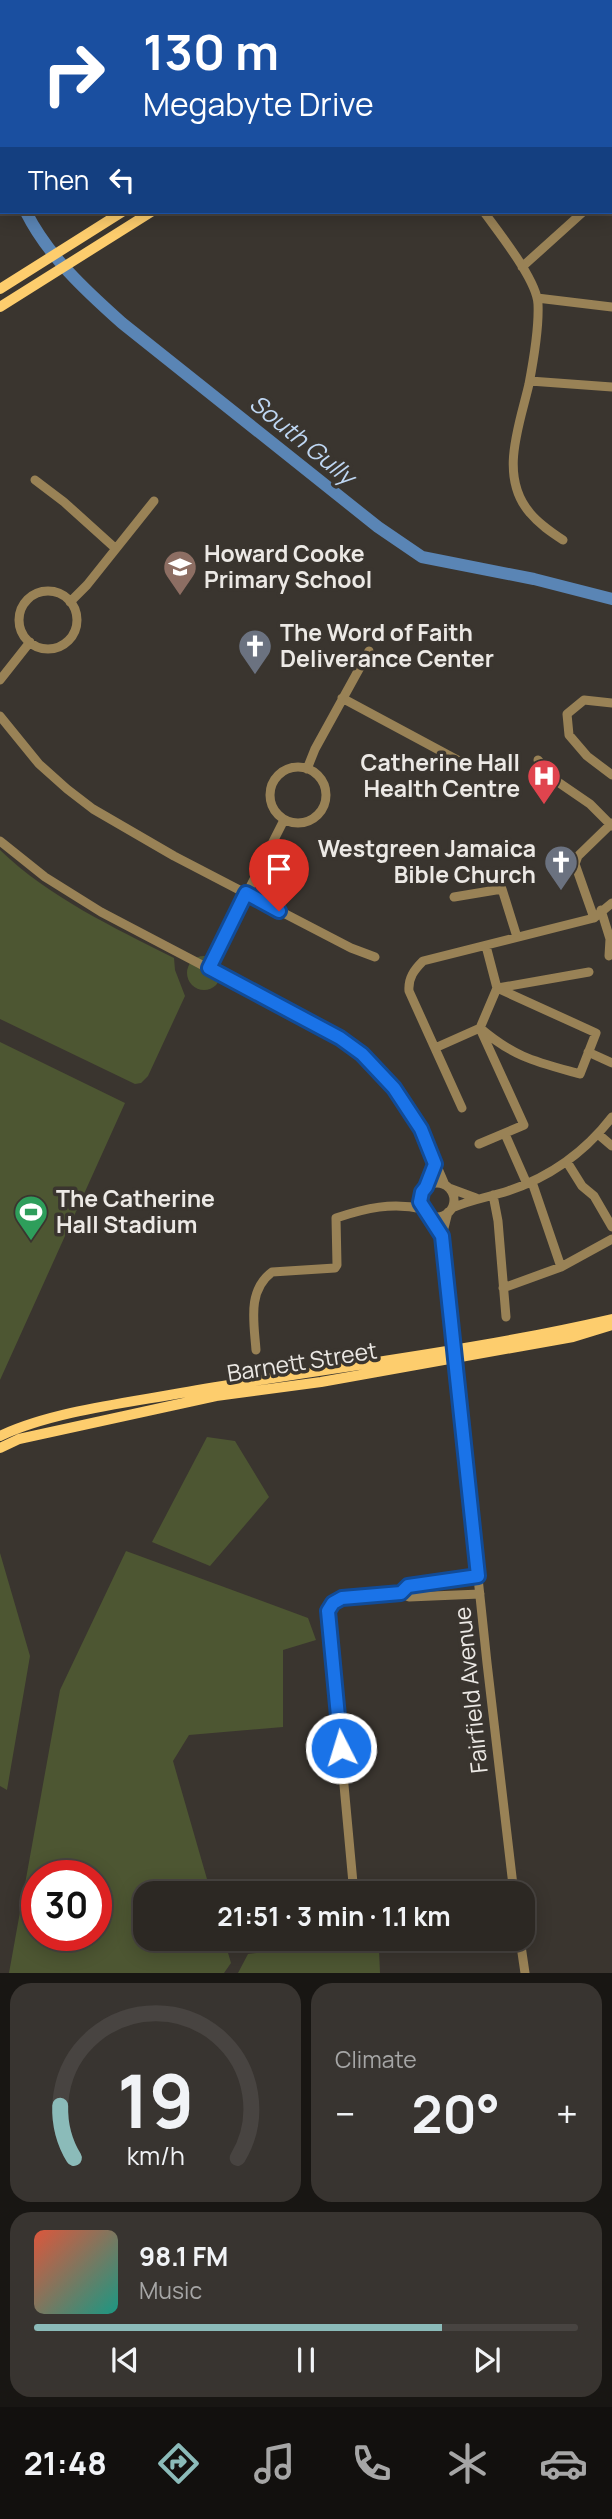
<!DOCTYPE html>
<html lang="en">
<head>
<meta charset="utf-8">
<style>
	body { margin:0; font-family:Manrope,sans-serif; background:#383430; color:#f1f3f6; height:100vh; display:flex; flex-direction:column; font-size:26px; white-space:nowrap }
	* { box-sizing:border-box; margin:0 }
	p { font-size:23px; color:#a6a6a6 }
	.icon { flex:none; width:38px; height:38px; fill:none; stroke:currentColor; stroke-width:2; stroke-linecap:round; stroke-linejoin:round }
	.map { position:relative; height:1973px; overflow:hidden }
	.side { display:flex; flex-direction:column; gap:10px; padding:10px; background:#181613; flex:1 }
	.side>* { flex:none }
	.guide { position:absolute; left:0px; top:0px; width:612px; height:214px; box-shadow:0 4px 18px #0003,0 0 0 2px #484441; background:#1a4fa0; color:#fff; overflow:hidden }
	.speed { position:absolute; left:21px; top:1860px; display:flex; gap:14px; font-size:35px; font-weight:700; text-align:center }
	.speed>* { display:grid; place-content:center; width:91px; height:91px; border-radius:50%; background:#2c2823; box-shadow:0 4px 18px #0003,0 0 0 2px #484441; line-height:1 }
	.speed .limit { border:10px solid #d22; background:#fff; color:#111 }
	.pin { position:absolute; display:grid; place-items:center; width:60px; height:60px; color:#fff; margin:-72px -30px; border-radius:50% 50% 50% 0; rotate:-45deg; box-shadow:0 0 7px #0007 }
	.pin .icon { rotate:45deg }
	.me { position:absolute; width:77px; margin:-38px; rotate:355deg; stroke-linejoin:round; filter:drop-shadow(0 0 5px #0008) }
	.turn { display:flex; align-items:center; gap:24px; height:147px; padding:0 28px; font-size:32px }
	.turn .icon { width:91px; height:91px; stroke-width:2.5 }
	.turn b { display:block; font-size:49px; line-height:60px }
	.then { display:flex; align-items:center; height:66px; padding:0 28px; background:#0003; gap:14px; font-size:26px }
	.big { font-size:52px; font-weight:700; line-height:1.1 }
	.side .widget { flex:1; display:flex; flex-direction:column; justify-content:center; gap:10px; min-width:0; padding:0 24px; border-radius:21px; background:#383430 }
	.side .dial { align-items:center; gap:0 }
	.dial svg { height:182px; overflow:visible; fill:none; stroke:#484441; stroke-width:7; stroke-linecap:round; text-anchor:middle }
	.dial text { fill:#f1f3f6; stroke:none }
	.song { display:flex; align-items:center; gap:21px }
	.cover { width:84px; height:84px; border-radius:10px; background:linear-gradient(135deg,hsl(10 70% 55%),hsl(170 70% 35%)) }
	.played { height:7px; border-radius:4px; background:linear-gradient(90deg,#8bbbb9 75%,#484441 75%) }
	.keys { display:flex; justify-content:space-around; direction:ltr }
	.heat { display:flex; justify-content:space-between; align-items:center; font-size:38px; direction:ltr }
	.side .tiles { flex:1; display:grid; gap:10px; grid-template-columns:1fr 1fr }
	.widget:last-child { grid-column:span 2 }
	.trip { position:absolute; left:133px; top:1881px; width:402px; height:70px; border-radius:21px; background:#2c2823; box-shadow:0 4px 18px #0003,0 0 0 2px #484441; font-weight:700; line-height:70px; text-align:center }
	.tabs { display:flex; height:112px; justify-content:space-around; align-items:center; background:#12100e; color:#a6a6a6 }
	.tabs .icon { width:49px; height:49px }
	.tabs .selected { color:#8bbbb9 }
	.tabs b { font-size:32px; color:#f1f3f6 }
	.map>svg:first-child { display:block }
	.green { fill:#4d5632; fill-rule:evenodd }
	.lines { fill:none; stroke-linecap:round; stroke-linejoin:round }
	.river { stroke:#5a85b5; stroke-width:12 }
	.minor { stroke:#998256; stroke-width:9 }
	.major { stroke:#fdcd6d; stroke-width:10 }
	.route-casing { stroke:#114b97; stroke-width:18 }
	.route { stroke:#1a73e8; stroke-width:12 }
	.labels { text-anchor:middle; stroke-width:7; stroke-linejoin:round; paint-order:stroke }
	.poi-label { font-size:23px; font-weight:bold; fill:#ece9e5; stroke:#3a352f; text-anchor:start }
	.street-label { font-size:23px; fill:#ece9e5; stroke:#3a352f }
	.water-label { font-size:24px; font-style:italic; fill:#bed6f2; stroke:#3a352f }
</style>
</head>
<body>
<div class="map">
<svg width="612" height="1973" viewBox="0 0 612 1973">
	<rect width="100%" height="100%" fill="#3a352f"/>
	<!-- green -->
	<path class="green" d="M0,850C50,898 113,927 174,958L175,970L185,996L148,1076L141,1083L135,1084L0,1019Z
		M187 973a17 17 0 1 1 34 0a17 17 0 1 1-34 0Z
		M0,1042L125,1103L0,1380Z
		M207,1437L235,1441L269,1497L210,1566L152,1542Z
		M126,1551L308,1618L316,1640L283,1650V1727L189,1735L173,1761L211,1893L145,1894V1939H224L231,1963L224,1973H9L60,1690ZM37,1876H96V1936H37Z
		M0,1553L30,1656L7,1790L0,1786Z
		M364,1939L379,1950L380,1973H238L248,1954Z"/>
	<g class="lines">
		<!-- river -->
		<path class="river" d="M0,148L2,153
			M26,212C48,256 85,290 122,323L378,527L422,557L534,579L612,599"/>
		<!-- minor -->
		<path class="minor" d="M465,0L468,2
			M270,2L271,0
			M346,2L348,0
			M611,140L612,142
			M611,187L612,186
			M484,212C499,233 537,280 538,304C539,325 533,363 529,384C520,424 498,476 530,513C539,524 551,532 563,540
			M522,267L583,212
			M537,298L612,307
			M530,381L612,387
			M35,480L64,502L115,548
			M19 620a29 29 0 1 1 58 0a29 29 0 1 1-58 0Z
			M70,602L87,585L154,501
			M0,680L30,642
			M342,698L463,763
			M612,703L584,700L567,714L569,735L587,756L612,775
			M0,716L39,764L67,789L93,809L174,856L351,948L375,957
			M538,760L555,780L590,804L612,826
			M270 795a28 28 0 1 1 56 0a28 28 0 1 1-56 0Z
			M307,769L315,749L369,651
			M0,841L45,877L101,912L320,1027L362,1054L394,1089L421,1129L445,1185
			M454,897L502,889L517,937
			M601,910L610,939L609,956
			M594,918L575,864L578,856L612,823
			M209,968L284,820
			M498,988L589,972
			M480,1028C515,1058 537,1062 580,1074L596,1033L497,988
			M435,1048L480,1028L497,988L486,946
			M588,1052L612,1063
			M462,1108L409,991C408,978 414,970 423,961L594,918L612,903
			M505,1134L527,1184
			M598,1134L612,1146
			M479,1144L524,1125L482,1033
			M567,1162L582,1186L594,1196L612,1227
			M532,1182L561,1267
			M420 1200a17 17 0 1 1 34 0a17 17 0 1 1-34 0Z
			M449,1188L476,1198
			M493,1195L498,1221L506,1317
			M452,1208C470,1200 489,1197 508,1191C550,1177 585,1152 612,1117
			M448,1212L442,1236L487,1663L514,1894
			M503,1288L561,1267L612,1239
			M256,1350C254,1322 247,1291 272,1272L335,1268L337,1265L336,1218C366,1208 392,1202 423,1209
			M401,1593L408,1586L478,1576
			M354,1894L328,1611L333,1603L342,1598L401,1593L409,1597L480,1594
			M520,1939L525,1973"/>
		<!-- major -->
		<path class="major" d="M370,2L371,0
			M392,2L393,0
			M0,289L122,212
			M0,307L151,212
			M0,1436C50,1412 125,1403 181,1393C324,1368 470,1352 612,1319
			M0,1448L19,1439L216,1396L321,1382L573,1337L612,1325"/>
	</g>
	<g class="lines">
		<!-- route casing -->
		<g class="route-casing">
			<path id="route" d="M279,911L246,893L209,968L340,1038L362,1054L394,1088L421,1129L435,1164L426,1187L422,1192L420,1202L442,1236L478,1576L408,1586L401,1593L342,1598L333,1603L328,1611L341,1748"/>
		</g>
		<!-- route -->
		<use href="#route" class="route"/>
	</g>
	<!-- icons -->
	<defs>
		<g id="school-pin" transform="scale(1.75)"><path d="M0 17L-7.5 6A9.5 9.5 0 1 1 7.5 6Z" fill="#8d6e63" stroke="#3a352f"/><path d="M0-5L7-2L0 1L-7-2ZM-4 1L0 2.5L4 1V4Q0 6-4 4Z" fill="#fff"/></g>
		<g id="church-pin" transform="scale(1.75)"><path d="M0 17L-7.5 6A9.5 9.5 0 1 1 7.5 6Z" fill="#6b7280" stroke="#3a352f"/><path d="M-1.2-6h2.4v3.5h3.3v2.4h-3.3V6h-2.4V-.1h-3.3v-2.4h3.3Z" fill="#fff"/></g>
		<g id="hospital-pin" transform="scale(1.75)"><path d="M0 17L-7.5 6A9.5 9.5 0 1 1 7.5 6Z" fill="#e0444e" stroke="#3a352f"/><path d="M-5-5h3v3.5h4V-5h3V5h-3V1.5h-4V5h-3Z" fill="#fff"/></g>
		<g id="stadium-pin" transform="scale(1.75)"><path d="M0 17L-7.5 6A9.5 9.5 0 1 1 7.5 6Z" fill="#2e9e5b" stroke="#3a352f"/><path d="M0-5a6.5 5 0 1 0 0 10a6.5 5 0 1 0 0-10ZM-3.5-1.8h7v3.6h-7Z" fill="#fff"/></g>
	</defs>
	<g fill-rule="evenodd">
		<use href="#school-pin" x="180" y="567"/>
		<use href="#church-pin" x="255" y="646"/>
		<use href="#hospital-pin" x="544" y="776"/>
		<use href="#church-pin" x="561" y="862"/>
		<use href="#stadium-pin" x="31" y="1212"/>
	</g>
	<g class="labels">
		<!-- poi labels -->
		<g class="poi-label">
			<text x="204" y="562">Howard Cooke<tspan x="204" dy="26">Primary School</tspan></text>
			<text x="280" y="641">The Word of Faith<tspan x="280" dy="26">Deliverance Center</tspan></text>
			<text x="520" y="771" text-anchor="end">Catherine Hall<tspan x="520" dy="26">Health Centre</tspan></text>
			<text x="536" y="857" text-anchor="end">Westgreen Jamaica<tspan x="536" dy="26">Bible Church</tspan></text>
			<text x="56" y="1207">The Catherine<tspan x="56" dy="26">Hall Stadium</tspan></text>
		</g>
		<!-- street labels -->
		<g class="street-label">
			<text transform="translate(302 1362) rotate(-9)" y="8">Barnett Street</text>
			<text transform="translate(471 1690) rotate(-96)" y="8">Fairfield Avenue</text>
		</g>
		<!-- water labels -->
		<g class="water-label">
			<text transform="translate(302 440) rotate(39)" y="8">South Gully</text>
		</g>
	</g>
</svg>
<div class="speed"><div class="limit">30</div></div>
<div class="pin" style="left:279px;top:911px;background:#d93025"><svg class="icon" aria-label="arrive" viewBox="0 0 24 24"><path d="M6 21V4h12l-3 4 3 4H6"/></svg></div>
<svg class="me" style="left:341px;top:1748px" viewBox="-20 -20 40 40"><circle r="17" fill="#1a73e8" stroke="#fff" stroke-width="3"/><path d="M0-11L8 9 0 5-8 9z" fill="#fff"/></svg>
<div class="trip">21:51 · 3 min · 1.1 km</div>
<div class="guide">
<div class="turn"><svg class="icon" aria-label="right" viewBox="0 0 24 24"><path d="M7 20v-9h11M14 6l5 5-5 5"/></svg><div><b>130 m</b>Megabyte Drive</div></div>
<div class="then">Then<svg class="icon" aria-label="left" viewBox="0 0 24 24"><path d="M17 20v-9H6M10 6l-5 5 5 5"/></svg></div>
</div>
</div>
<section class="side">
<div class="tiles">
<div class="widget dial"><svg viewBox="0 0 100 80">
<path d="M14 69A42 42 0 1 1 86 69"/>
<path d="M14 69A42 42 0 0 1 8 46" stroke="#8bbbb9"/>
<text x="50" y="56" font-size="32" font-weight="700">19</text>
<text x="50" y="72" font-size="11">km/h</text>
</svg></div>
<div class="widget"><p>Climate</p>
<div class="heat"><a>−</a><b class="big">20°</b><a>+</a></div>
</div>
<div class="widget">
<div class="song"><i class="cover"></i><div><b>98.1 FM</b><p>Music</p></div></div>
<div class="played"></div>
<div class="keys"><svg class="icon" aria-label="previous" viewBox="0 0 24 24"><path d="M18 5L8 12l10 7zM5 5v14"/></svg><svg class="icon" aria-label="pause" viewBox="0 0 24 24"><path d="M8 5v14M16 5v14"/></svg><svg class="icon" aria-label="next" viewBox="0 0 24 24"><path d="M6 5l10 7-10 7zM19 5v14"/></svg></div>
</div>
</div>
</section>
<nav class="tabs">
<b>21:48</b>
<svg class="icon selected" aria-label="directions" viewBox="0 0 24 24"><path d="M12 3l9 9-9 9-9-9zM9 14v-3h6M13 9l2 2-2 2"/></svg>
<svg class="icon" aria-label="music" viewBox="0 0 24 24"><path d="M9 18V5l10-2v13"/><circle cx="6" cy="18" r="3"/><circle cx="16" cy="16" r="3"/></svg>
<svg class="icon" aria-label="phone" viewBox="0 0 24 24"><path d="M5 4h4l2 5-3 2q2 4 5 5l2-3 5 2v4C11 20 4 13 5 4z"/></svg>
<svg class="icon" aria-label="climate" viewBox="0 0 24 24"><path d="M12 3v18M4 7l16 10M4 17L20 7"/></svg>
<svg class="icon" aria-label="car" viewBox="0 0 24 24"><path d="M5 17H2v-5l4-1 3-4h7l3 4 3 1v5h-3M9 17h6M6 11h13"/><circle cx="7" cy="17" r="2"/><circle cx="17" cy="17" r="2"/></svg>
</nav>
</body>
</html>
